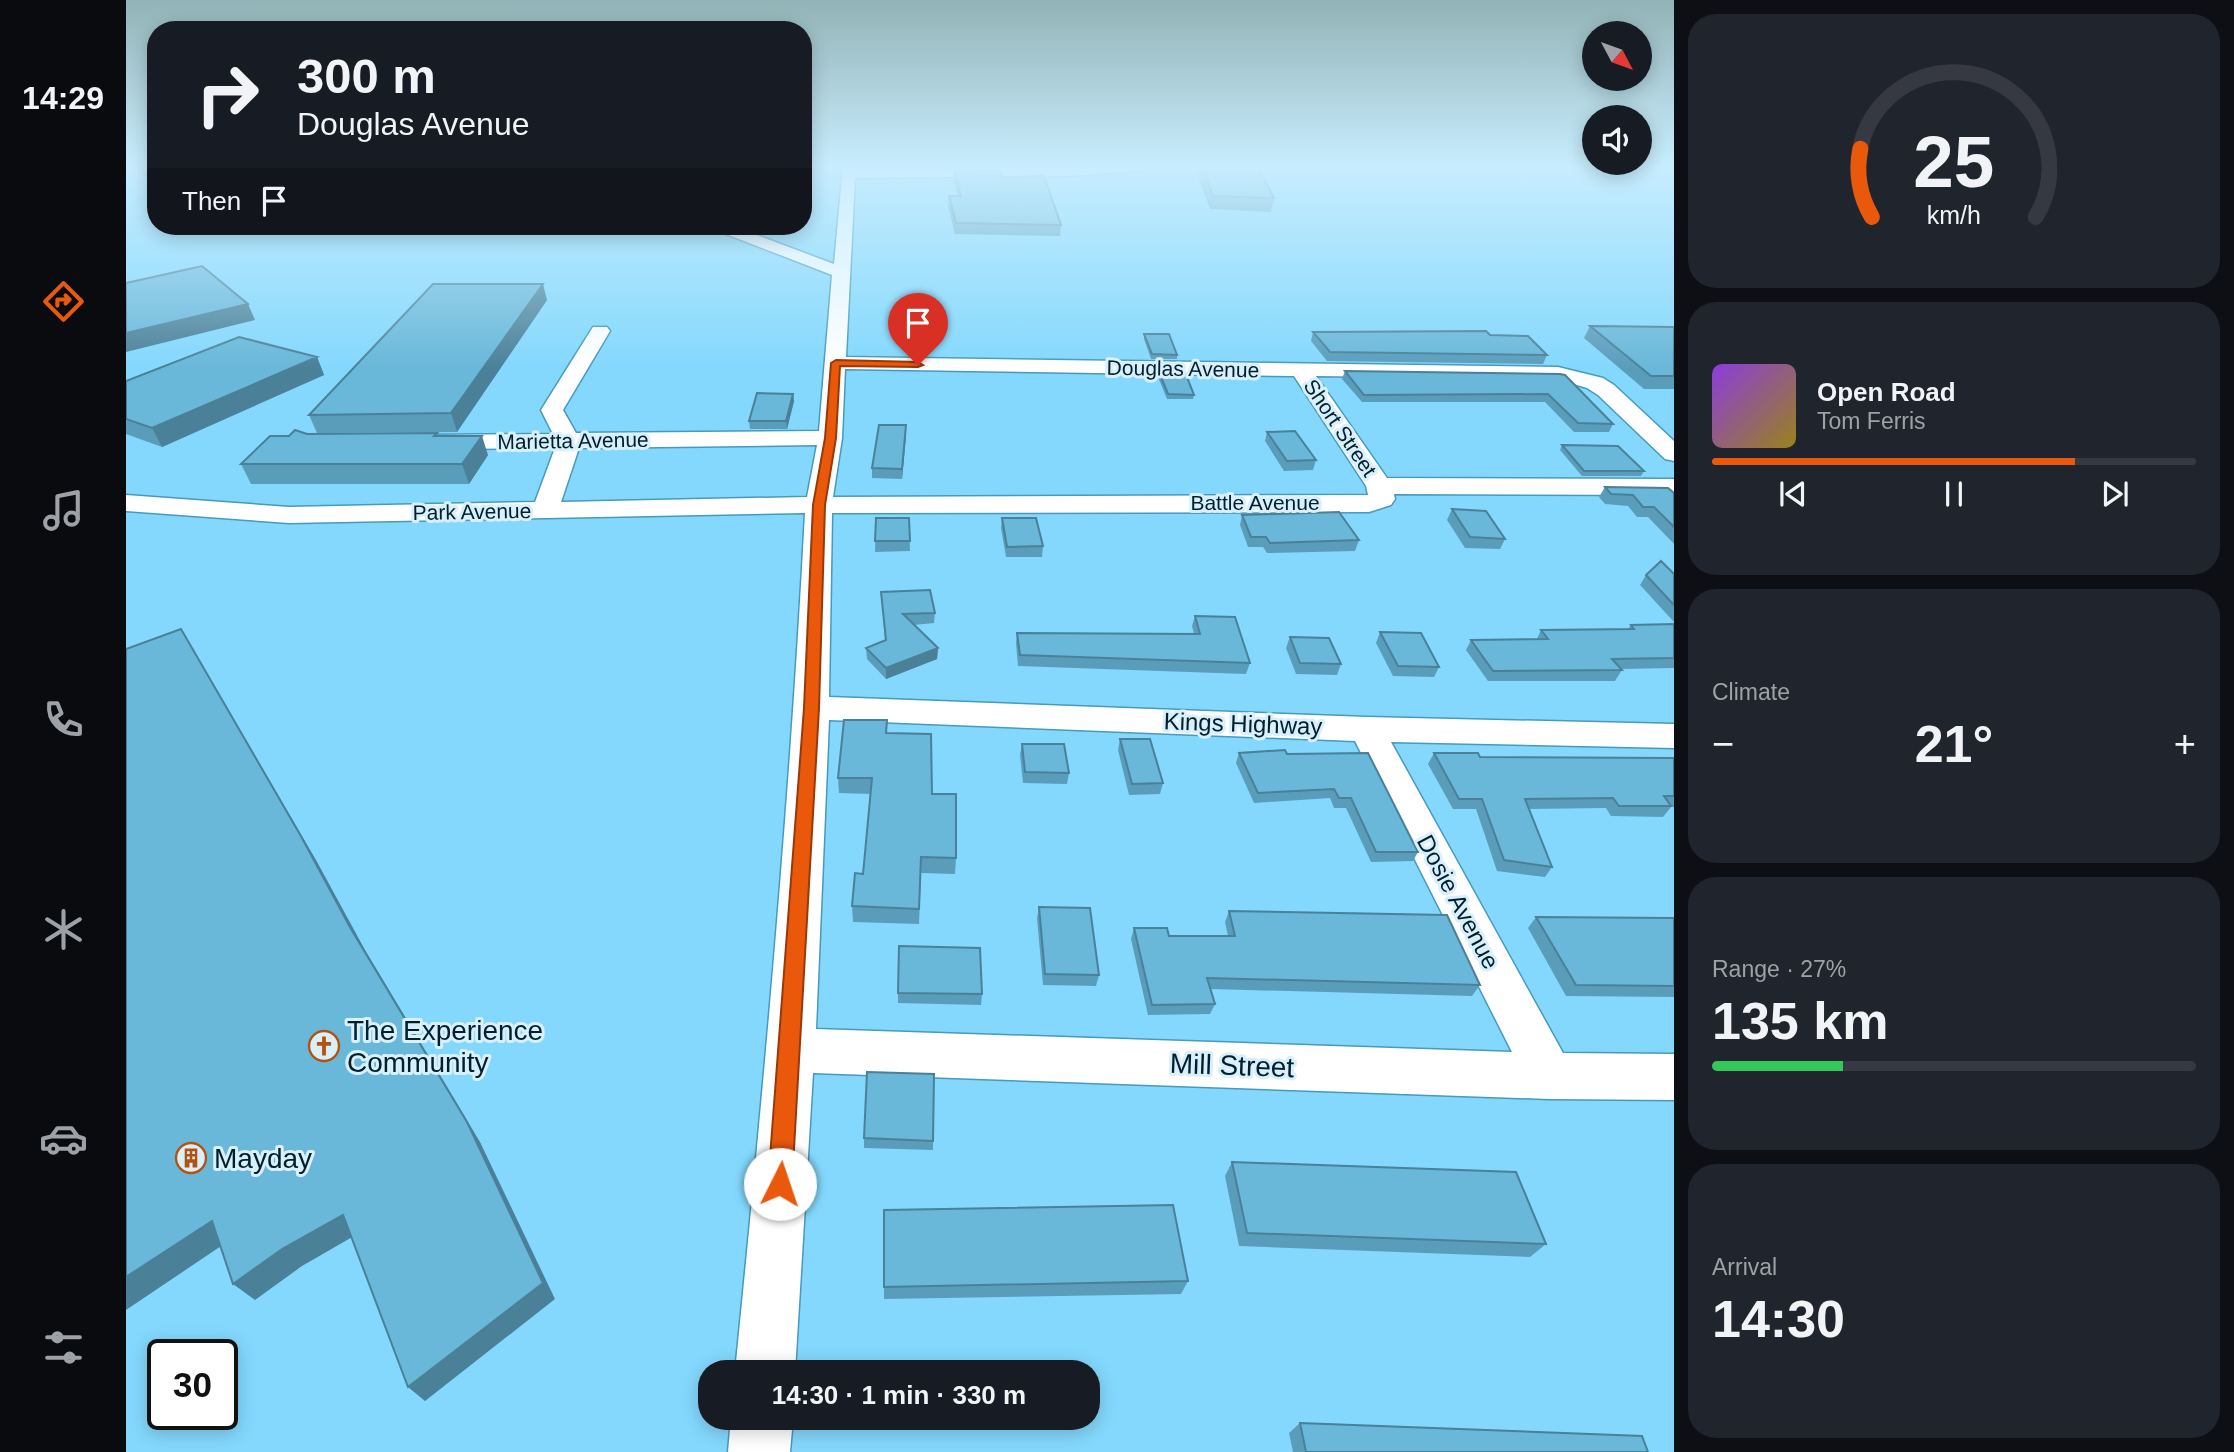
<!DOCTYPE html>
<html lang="en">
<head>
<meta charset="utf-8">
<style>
	body { margin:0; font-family:Arial,sans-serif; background:#20242c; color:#f1f3f6; height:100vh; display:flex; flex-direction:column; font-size:26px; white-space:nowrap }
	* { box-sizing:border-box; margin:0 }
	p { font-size:23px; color:#9ea1a6 }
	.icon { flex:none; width:38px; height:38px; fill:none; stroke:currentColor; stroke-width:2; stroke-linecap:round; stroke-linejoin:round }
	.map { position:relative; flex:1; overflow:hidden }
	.sheet { display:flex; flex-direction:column; gap:14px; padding:14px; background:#0d0f14; width:560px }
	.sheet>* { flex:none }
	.banner { position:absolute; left:21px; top:21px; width:665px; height:214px; border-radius:28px; box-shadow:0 4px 18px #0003; background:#171b24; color:#f1f3f6; overflow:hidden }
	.needle { width:46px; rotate:131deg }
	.tools { position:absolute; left:1456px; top:21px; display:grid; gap:14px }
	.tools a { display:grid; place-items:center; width:70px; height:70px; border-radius:50%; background:#171b24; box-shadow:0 4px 18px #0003; font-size:35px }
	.speed { position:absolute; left:21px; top:1339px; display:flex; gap:14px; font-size:35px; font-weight:700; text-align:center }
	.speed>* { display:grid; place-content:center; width:91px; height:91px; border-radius:50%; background:#171b24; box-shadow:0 4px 18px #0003; line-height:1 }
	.speed .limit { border:4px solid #111; border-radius:10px; background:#fff; color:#111 }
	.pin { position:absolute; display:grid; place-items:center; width:60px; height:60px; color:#fff; margin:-72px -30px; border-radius:50% 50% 50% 0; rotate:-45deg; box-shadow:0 0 7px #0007 }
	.pin .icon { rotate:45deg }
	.me { position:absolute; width:77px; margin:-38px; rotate:4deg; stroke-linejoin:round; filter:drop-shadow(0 0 5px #0008) }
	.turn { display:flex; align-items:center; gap:24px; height:147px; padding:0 35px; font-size:32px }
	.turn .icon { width:91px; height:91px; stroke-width:2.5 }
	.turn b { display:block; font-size:49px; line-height:60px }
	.then { display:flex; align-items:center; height:66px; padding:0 35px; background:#0003; gap:14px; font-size:26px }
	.big { font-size:52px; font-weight:700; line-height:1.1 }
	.sheet .card { flex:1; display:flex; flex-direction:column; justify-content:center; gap:10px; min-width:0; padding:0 24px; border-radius:28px; background:#20242c }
	.sheet .dial { align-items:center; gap:0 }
	.dial svg { height:182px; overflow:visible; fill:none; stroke:#363941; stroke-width:7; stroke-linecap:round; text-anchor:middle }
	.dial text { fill:#f1f3f6; stroke:none }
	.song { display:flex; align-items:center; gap:21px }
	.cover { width:84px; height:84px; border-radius:10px; background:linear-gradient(135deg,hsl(270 70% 55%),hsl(50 70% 35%)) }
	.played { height:7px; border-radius:4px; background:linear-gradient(90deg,#ea580c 75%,#363941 75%) }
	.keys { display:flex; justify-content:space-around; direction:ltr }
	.heat { display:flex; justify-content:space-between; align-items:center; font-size:38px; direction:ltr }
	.charge { height:10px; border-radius:5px; background:linear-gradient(90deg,#34c759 27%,#363941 0) }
	.trip { position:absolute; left:572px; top:1360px; width:402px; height:70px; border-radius:28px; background:#171b24; box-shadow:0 4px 18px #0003; font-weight:700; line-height:70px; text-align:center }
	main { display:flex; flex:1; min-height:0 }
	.dock { display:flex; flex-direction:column; width:126px; justify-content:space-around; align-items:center; background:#090b0e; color:#9ea1a6 }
	.dock .icon { width:49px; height:49px }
	.dock .on { color:#ea580c }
	.dock b { font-size:32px; color:#f1f3f6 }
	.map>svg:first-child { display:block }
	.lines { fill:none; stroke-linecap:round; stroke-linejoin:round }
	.minor-casing { stroke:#459abe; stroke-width:3 }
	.minor { fill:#fff; fill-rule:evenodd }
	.wall { fill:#5a9dbb }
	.shaded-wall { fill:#4a8098 }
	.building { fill:#69b7d9; stroke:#4a8098; stroke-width:2 }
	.route { fill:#ea580c; stroke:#983908; stroke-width:2 }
	.labels { text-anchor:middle; stroke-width:6; stroke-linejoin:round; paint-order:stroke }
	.far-street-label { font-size:21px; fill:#00202e; stroke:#d9f0fc }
	.street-label { font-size:24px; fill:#00202e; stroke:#d9f0fc }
	.near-poi-label { font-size:28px; fill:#00202e; stroke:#d9f0fc; text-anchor:start }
	.near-street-label { font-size:28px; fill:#00202e; stroke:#d9f0fc }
</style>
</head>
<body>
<main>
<nav class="dock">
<b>14:29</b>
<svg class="icon on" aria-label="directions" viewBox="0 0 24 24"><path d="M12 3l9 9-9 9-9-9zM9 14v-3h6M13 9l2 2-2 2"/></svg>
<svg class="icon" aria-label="music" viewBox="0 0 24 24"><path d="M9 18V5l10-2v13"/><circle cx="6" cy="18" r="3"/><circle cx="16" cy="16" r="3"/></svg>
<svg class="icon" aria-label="phone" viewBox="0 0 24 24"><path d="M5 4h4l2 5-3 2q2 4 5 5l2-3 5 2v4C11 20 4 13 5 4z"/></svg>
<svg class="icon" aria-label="climate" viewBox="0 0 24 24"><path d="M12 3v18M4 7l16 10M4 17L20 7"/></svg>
<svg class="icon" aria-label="car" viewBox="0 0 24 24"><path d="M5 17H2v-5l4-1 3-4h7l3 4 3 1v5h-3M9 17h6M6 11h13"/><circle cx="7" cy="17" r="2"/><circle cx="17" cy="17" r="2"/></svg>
<svg class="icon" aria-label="filters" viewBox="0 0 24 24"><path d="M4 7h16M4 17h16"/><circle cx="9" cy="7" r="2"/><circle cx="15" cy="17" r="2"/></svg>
</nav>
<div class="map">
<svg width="1548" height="1452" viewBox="0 0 1548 1452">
	<rect width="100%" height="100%" fill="#84d8fd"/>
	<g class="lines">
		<!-- minor casing -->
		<g class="minor-casing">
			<path id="minor" d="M717,166H729L730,170L1031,166L1024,170L942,176L729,178L720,357L1432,367L1477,378L1488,385L1548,441V461L1539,459L1472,395L1461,388L1431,379L1190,376L1261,478L1548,479V495L1268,494L1269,499L1265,505L1243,512L706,513L703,697L1241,717L1548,724V748L1265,742L1437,1053L1548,1054V1100L1423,1099L687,1073L669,1372H609C638,1086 664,800 679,513L163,523L0,511V495L163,507L409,502L429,448L309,449L300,447L297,442L300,437L309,435L427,434L415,410L467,327H481L484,331L437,410L450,433L693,431L706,275L587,229L585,226H607L708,264ZM719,369L1168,376L1240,486L1242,495L707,497L716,438ZM691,445L681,497L435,502L453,448ZM703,720L1229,741L1386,1052L690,1029Z
				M605,1418H667L664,1452H602Z"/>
		</g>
		<!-- minor -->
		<use href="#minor" class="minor"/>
	</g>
	<!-- wall -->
	<path class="wall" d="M5,166H30V185L6,167Z
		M1073,166H1131L1148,198L1145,212L1084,209L1071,173Z
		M828,170L876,177L935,225L934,236L829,234L822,206L823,196H832L827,180Z
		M421,300L331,432L191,433L183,415Z
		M1464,326L1548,327V389H1518L1458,338Z
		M1187,332L1364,335L1421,355L1417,364L1201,361L1185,341Z
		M1018,334L1051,355V359H1025L1018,339Z
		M191,357L198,375L36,447L0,434V381Z
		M1219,371L1434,374L1487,424L1483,432H1448L1419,402H1236L1216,379Z
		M1033,372L1068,395L1067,399H1041L1032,377Z
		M667,394L668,401L661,429H624L623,421Z
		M1141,432L1190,460L1187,470L1158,471L1139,441Z
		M181,434L312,436L362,455L343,484H125L115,464L163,436Z
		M780,435L776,479L746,478V468Z
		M1436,445L1518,471L1515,476H1456L1434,450Z
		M1479,487L1548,493V544L1522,517H1511L1502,506L1479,504L1473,497Z
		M1326,509L1379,539L1374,549L1339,548L1321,520Z
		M1116,515L1233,540L1229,551L1141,553L1137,547H1122L1114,525Z
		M750,518H783L784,551L749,552Z
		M876,518L917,546L916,557H880L875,528Z
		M1548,574V622L1514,585L1520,575Z
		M755,592L809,613L808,623L788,625L812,648L811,659L760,679L741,659L740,648L759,641Z
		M1069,616L1124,663L1120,674L892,666L890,643L891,633L1068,634L1066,626Z
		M1548,624V668L1495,669L1496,670L1489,681H1362L1340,650L1345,640L1411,639L1415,630L1502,629L1505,625Z
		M1254,632L1313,667L1308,677L1267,676L1250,643Z
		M1164,637L1215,664L1211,675L1170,674L1160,648Z
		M761,733L806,794L830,858L829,874L795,873L793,924L727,922L726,906L737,874L745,794L713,793L712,778Z
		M994,739L1037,783L1034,794L1003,795L992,750Z
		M896,744L943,773L941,784L897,783L894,755Z
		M1113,753L1161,754L1242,753L1292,852L1287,861L1245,862L1220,808H1208L1204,798L1128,803L1110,763Z
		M1308,753L1354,757L1548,758V807H1545L1537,817L1485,816L1480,808L1403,809L1426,867L1419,877L1371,871L1350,809H1327L1302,764Z
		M913,907L973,975L970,986L917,985L911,918Z
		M1103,911L1354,985L1346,996L1085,989L1089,1004L1084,1014L1022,1015L1005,939L1008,928L1043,936H1102L1099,922Z
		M1410,917L1548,918V997L1440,996L1402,928Z
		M772,993L856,994L855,1005L772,1003Z
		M738,1138L807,1141V1150L738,1148Z
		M1106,1162L1420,1244L1404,1257L1113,1246L1099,1176Z
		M758,1210L1062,1281L1055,1294L758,1299Z
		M1174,1423L1522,1452H1167L1163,1433Z"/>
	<!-- shaded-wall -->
	<path class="shaded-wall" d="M417,284L421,300L331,432L325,413Z
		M122,304L129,320L0,352V333Z
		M191,357L198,375L36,447L26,428Z
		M667,394L668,401L661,429L660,421Z
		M780,425V435L776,479V469Z
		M356,436L362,455L343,484L336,464Z
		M55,629L190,860L239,950L354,1142L429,1299L299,1401L282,1387L225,929Z
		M812,648L811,659L760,679V668Z
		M217,1215L235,1232L176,1266L129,1300L107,1284L156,1249Z
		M86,1221L107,1238L0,1310V1277Z"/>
	<!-- building -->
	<path class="building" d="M15,166H30V176Z
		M1076,166H1131L1148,198L1087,196Z
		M828,170H874L876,177L918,176L935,225L830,223L823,196H835Z
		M76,266L122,304L0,333V283Z
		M307,284H417L325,413L183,415Z
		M1464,326L1548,327V376H1525Z
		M1360,331L1364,335L1402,336L1421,355L1204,352L1187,332Z
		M1018,334H1043L1051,355L1026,354Z
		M113,337L191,357L26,428L0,419V381Z
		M1219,371L1434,374L1439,375L1487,424L1452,423L1422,394L1238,395Z
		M1033,372H1059L1068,395L1042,394Z
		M631,393L667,394L660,421H623Z
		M753,425H780L776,469L746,468Z
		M169,430L181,434L311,433L308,436H356L336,464H115L144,436H163Z
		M1169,431L1190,460L1161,461L1141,432Z
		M1436,445L1492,446L1518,471H1458Z
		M1479,487L1542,488L1548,493V527L1528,507H1517L1507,495L1485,494Z
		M1326,509L1360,511L1379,539L1344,537Z
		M1213,512L1233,540L1144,543L1140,537H1125L1116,515Z
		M750,518H783L784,541H749Z
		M876,518H910L917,546L881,547Z
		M1535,561L1548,574V605L1520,575Z
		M804,590L809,613L777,614L812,648L760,668L740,648L760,640L755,592Z
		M1069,616L1109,617L1124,663L894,655L891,633L1074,634Z
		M1548,624V658L1486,659L1496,670L1367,671L1345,640L1422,639L1415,630L1508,629L1505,625Z
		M55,629L176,838L225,929L341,1122L417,1283L282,1387L217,1215L156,1249L107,1284L86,1221L0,1277V649Z
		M1254,632L1295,633L1313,667L1272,666Z
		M1164,637L1203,638L1215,664L1174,663Z
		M718,720H761L760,733L805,734L806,794H830V858L795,857L793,909L726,906L729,873L737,874L746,778H712Z
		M994,739H1024L1037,783L1006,784Z
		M896,744H938L943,773L899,772Z
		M1159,750L1161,754L1242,753L1292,852H1250L1225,798H1213L1208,789L1132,793L1113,753Z
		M1308,753H1352L1354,757L1548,758V796H1538L1545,806H1493L1487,798L1399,799L1426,867L1378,860L1356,799H1333Z
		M913,907L964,908L973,975L919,974Z
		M1103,911L1321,915L1354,985L1081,978L1089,1004L1026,1005L1008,928H1041L1043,936H1109Z
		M1410,917L1548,918V986L1450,985Z
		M773,946L854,948L856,994L772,993Z
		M741,1072L808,1074L807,1141L738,1138Z
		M1106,1162L1390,1172L1420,1244L1121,1233Z
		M1047,1205L1062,1281L758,1287V1210Z
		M1174,1423L1516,1436L1522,1452H1180Z"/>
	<!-- sky -->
	<linearGradient id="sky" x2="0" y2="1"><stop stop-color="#92b3b6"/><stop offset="0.45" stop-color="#c8edfe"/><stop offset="1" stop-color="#c8edfe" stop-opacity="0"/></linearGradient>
	<rect width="1548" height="369" fill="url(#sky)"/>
	<!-- route -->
	<path class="route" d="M710,360L792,362L797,365L792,367L714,366L710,438L699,505L693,708L666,1184L663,1193L654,1196L646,1193L642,1184L678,708L687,505L699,438L705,363Z"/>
	<!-- icons -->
	<defs>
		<g id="church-ring" transform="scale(1.575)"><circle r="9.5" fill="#d9f0fc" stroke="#b45310" stroke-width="1.5"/><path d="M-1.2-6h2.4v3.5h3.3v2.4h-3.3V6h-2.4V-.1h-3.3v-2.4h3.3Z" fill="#b45310"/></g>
		<g id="building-ring" transform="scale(1.575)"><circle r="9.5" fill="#d9f0fc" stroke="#b45310" stroke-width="1.5"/><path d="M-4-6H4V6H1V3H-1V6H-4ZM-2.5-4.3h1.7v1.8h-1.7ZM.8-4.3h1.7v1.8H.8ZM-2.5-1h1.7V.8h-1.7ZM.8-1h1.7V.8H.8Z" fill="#b45310"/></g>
	</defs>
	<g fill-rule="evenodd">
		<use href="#church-ring" x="198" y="1046"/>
		<use href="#building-ring" x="65" y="1158"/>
	</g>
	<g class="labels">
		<!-- far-street labels -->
		<g class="far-street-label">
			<text transform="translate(1057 369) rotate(1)" y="7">Douglas Avenue</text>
			<text transform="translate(1214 428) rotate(56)" y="7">Short Street</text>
			<text transform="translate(447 441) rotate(-1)" y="7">Marietta Avenue</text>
			<text x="1129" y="510">Battle Avenue</text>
			<text transform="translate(346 512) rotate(-1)" y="7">Park Avenue</text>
		</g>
		<!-- street labels -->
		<g class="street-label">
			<text transform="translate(1117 724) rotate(2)" y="8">Kings Highway</text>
			<text transform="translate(1332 902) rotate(62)" y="8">Dosie Avenue</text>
		</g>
		<!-- near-poi labels -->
		<g class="near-poi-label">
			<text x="221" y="1040">The Experience<tspan x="221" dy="32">Community</tspan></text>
			<text x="88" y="1168">Mayday</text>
		</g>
		<!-- near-street labels -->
		<g class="near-street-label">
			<text transform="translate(1106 1065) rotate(2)" y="10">Mill Street</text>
		</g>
	</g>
</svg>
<div class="tools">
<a><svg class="needle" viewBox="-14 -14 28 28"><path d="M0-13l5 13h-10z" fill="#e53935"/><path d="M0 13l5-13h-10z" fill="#9ea1a6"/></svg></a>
<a><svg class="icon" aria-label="sound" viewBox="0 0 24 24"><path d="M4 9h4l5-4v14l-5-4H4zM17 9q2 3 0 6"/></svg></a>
</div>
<div class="speed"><div class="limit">30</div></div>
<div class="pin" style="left:792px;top:365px;background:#d93025"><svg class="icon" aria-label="arrive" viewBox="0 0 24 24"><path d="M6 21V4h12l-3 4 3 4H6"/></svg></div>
<svg class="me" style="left:654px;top:1184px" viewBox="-20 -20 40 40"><circle r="19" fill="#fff"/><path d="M0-13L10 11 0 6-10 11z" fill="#ea580c"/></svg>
<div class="trip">14:30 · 1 min · 330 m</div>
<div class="banner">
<div class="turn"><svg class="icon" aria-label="right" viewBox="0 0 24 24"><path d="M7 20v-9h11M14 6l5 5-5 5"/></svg><div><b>300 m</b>Douglas Avenue</div></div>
<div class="then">Then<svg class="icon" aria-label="arrive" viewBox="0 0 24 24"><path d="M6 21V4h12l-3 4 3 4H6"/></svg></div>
</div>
</div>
<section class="sheet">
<div class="card dial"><svg viewBox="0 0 100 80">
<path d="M14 69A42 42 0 1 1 86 69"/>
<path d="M14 69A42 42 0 0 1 9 39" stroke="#ea580c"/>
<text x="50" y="56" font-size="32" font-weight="700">25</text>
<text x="50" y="72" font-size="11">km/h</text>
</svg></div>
<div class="card">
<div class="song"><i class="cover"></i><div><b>Open Road</b><p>Tom Ferris</p></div></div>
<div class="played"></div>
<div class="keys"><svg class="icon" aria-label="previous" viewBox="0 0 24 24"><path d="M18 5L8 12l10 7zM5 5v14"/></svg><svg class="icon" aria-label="pause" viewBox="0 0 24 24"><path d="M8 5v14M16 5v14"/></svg><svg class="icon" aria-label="next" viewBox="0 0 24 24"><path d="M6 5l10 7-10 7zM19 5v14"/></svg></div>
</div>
<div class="card"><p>Climate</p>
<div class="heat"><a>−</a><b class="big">21°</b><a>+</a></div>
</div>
<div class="card"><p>Range · 27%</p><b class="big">135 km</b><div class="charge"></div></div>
<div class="card"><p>Arrival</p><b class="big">14:30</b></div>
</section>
</main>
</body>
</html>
